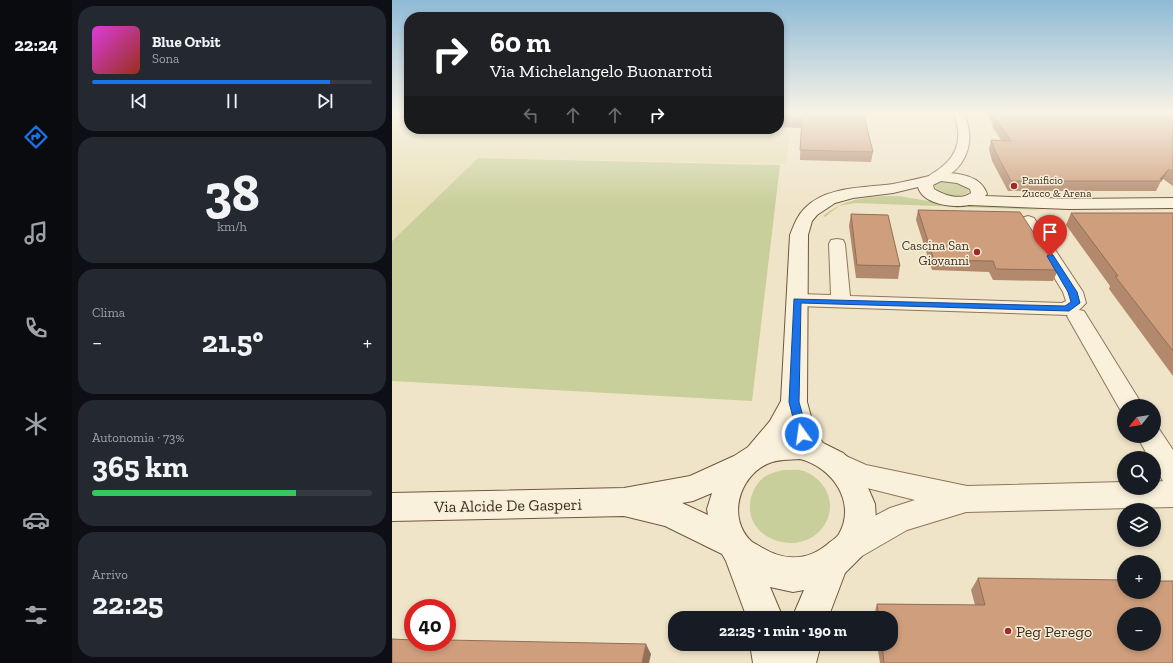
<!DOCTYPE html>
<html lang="it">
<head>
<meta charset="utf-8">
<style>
	body { margin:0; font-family:"Zilla Slab",serif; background:#242831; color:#f1f3f6; height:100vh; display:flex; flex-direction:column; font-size:15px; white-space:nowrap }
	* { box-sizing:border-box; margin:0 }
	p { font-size:13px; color:#9ea1a6 }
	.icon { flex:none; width:22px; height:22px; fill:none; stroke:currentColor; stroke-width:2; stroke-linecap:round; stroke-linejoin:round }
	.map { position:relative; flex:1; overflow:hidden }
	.drawer { display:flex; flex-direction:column; gap:6px; padding:6px; background:#0d0f14; width:320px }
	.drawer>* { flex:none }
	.hud { position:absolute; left:12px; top:12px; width:380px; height:122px; border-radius:16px; box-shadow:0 2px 6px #0003; background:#202124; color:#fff; overflow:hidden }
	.needle { width:26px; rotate:240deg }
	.controls { position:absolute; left:725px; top:399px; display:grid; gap:8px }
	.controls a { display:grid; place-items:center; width:44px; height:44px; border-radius:50%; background:#171b24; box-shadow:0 2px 6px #0003; font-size:20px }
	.speed { position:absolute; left:12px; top:599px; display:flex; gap:8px; font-size:20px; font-weight:700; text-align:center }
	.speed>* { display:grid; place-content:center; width:52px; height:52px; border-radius:50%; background:#171b24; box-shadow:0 2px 6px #0003; line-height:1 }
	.speed .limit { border:6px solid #d22; background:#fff; color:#111 }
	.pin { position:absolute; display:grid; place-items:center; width:34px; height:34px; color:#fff; margin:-41px -17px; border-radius:50% 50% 50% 0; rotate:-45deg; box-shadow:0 0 4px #0007 }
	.pin .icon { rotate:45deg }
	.me { position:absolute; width:44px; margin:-22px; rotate:346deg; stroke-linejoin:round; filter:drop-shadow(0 0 3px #0008) }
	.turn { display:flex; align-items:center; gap:14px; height:84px; padding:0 20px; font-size:18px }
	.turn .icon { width:52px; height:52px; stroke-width:2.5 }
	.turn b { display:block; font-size:28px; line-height:34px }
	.lanes { display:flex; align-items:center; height:38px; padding:0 20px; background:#0003; justify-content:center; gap:20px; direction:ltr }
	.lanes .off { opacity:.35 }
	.big { font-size:30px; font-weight:700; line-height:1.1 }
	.drawer .widget { flex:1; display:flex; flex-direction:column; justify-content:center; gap:6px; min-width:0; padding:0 14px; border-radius:16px; background:#242831 }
	.drawer .dial { align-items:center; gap:0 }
	.dial b { font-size:52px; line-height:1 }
	.song { display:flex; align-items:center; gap:12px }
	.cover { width:48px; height:48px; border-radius:6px; background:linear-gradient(135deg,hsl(300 70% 55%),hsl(10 70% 35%)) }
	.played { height:4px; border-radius:2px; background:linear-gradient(90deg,#1a73e8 85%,#363941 85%) }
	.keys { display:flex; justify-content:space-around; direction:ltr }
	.heat { display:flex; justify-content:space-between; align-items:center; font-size:22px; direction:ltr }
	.charge { height:6px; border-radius:3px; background:linear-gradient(90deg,#34c759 73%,#363941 0) }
	.trip { position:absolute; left:276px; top:611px; width:230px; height:40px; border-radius:16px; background:#171b24; box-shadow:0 2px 6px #0003; font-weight:700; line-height:40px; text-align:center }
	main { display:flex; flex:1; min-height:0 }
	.tab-bar { display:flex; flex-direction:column; width:72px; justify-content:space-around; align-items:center; background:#090b0e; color:#9ea1a6 }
	.tab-bar .icon { width:28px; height:28px }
	.tab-bar .on { color:#1a73e8 }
	.tab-bar b { font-size:18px; color:#f1f3f6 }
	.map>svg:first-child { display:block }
	.farmland { fill:#e6deb5 }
	.green { fill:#c9cf9b }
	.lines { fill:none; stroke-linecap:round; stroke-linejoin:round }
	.street-casing { stroke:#8d765c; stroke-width:2 }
	.secondary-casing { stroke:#6f573f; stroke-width:2 }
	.street { fill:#faf1dc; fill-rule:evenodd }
	.secondary { fill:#faf1dc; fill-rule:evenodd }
	.wall { fill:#b2896c }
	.shaded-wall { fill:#916f58 }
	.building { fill:#cf9f7d; stroke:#916f58; fill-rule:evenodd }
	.route { fill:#1a73e8; stroke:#114b97 }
	.poi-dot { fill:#9e2a2b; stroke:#f7eed8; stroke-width:1.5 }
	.labels { text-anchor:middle; stroke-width:3; stroke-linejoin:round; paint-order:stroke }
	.far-poi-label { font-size:11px; fill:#3d2e20; stroke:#f7eed8; text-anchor:start }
	.poi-label { font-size:13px; fill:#3d2e20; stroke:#f7eed8; text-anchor:end }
	.near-street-label { font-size:16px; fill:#3d2e20; stroke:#f7eed8 }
	.near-poi-label { font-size:16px; fill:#3d2e20; stroke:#f7eed8; text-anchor:start }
</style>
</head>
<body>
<main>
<nav class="tab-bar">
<b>22:24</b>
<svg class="icon on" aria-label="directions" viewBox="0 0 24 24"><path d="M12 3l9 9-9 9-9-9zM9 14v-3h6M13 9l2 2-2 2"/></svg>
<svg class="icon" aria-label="music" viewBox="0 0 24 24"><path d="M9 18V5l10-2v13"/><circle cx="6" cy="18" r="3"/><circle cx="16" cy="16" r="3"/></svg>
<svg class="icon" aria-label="phone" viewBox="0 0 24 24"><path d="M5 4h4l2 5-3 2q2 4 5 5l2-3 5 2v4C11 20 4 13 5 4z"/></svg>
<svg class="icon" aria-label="climate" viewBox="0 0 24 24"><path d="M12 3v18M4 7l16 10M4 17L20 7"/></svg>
<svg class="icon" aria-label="car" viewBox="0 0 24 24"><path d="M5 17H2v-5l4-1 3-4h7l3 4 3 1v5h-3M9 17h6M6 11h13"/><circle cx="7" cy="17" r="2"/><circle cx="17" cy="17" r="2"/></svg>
<svg class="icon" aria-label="filters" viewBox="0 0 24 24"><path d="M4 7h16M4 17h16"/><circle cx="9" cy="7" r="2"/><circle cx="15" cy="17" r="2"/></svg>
</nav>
<section class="drawer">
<div class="widget">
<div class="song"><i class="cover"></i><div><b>Blue Orbit</b><p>Sona</p></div></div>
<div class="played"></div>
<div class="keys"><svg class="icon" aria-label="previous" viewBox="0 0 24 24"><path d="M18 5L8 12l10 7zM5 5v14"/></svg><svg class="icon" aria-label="pause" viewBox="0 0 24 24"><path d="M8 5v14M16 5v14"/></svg><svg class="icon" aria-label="next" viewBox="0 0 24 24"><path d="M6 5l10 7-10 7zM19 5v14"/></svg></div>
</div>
<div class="widget dial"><b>38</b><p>km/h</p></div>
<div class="widget"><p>Clima</p>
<div class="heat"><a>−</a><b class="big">21.5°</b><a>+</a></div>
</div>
<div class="widget"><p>Autonomia · 73%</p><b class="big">365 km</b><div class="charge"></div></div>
<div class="widget"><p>Arrivo</p><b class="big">22:25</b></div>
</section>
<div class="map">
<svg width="781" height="663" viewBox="0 0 781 663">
	<rect width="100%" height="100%" fill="#f0e4c8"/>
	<!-- farmland -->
	<path class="farmland" d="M0,112H17V129H356L355,131L398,132L394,164L86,158L0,241Z"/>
	<!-- green -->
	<path class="green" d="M86,158L388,165L360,401L0,381V241Z
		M561,181L575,187L577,192C568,199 549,197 543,187V185L550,182Z
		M491,196H507L565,206L594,204L652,210L463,203L447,206L433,217L431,216C450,201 467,198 491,196Z
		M391,470C398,470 406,469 412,471C432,479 444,500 435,520C424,546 390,550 369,532C352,517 356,491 371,478C377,473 384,472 391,470Z"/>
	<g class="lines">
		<!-- street casing -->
		<g class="street-casing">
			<path id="street" d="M561,112H571C583,136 578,161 556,176C550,180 545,183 538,181L536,178L538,175C564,160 573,141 561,112Z
				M636,216L642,218L691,292L694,303L687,310L692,311L751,406H732V413H730L675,316L676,315L405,306L398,304L395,300L398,296L405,294L439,295L437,244L439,240L445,239L451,240L453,244L458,296L670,303L674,301L671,292L628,221L630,218Z
				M762,427L767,429L781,450V507L574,512L515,530L470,556L459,560L448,556L444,545L448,534L498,508L523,500L459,484L435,471L431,463L435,455L445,452L474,465L575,486L732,482V488H762V482L771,481L762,466V458H757L745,436H762Z"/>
		</g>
		<!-- secondary casing -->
		<g class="secondary-casing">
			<path id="secondary" d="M549,173C566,173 589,175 595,194L593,196L677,199L781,198V208L677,209L577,205C562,208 531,205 526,187L501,193L461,198L443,203L425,215L420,221L416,235L415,402L423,431L431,443L451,453L467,467L483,504L484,520L475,545L470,556L453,573L436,618H400L412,590L401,592L378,587L391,618H355L334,561L330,554L273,526L232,516L0,521V493L232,488L298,476L342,456L356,447L378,421L389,401L398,235C402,225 405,216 413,208C434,186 473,188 501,184C517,181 533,177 549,173ZM549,181L565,183L578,189L579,193C568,201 552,195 542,189L541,185ZM408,459C440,467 465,502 447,534C445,537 441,540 438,542C417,561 393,562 369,547C366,545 361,543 359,541C335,518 347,477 375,464C385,459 397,460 408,459ZM320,493L315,509L316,515L290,503L301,501Z
				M358,644H429L424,663H361Z"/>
		</g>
		<!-- street -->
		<use href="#street" class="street"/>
		<!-- secondary -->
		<use href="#secondary" class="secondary"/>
	</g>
	<!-- wall -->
	<path class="wall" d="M387,112H471L481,152L479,162L408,160L409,128L387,127Z
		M593,112H781V186L771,179L769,181L764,191H616L600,161L597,149L599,140H609L600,126L601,124Z
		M526,210L666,270L661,281L601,280L597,272L540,270L524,220Z
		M679,213H781V376L717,289L718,286L674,225Z
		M459,214L508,266L506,279L464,278L457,226Z
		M586,578L781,663H488L485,644H499V618H482V615L485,604L583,605L579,590Z"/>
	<!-- shaded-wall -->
	<path class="shaded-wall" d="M777,169L771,179L769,181H770L768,179Z
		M254,644L259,654L257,663H250Z"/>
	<!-- building -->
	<path class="building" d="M387,112H471L481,152L408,150L410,119L387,118Z
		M601,112H781V172L777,169L768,179L770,181H619L603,151L599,140L619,141L602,117H605Z
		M526,210L628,212L666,270L604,269L601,261L542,260Z
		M679,213H781V351L723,276H726Z
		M459,214L496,215L508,266L465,265Z
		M586,578L732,580V592H762V581H781V663H492L490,644H499V618H487L485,604L593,605ZM732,614H762V644H732Z
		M0,639L21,640V642H55V640L254,644L250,663H0Z"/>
	<!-- sky -->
	<linearGradient id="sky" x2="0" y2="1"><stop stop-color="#8fbad6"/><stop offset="0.55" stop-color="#f8f3e6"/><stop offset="1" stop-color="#f8f3e6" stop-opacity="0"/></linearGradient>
	<rect width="781" height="205" fill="url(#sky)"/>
	<!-- route -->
	<path class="route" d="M658,254L661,255L685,292L688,303L677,311L409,303L407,402L416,434L414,437L410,438L406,437L397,402L402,299L673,306L679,302L676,292L655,256Z"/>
	<!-- markers -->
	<g class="poi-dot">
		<circle cx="622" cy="186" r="4"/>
		<circle cx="585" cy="252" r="4"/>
		<circle cx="616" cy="631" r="4"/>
	</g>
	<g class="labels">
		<!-- far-poi labels -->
		<g class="far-poi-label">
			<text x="630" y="184">Panificio<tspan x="630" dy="13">Zucco &amp; Arena</tspan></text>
		</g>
		<!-- poi labels -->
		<g class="poi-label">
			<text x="577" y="250">Cascina San<tspan x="577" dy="15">Giovanni</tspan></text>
		</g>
		<!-- near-street labels -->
		<g class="near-street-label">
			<text transform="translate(116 505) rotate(-1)" y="6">Via Alcide De Gasperi</text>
		</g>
		<!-- near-poi labels -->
		<g class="near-poi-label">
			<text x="624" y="637">Peg Perego</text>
		</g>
	</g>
</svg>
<div class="controls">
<a><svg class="needle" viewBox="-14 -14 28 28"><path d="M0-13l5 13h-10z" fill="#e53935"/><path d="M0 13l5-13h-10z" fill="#9ea1a6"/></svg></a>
<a><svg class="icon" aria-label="search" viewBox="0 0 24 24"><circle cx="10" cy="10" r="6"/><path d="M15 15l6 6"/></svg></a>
<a><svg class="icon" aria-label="layers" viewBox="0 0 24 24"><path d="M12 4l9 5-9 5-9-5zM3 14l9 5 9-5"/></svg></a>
<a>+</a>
<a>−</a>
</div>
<div class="speed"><div class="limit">40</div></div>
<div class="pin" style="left:658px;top:256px;background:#d93025"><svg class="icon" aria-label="arrive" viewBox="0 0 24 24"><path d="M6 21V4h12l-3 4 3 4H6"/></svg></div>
<svg class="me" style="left:410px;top:434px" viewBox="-20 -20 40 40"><circle r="17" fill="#1a73e8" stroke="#fff" stroke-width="3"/><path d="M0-11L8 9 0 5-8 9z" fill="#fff"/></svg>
<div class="trip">22:25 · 1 min · 190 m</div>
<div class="hud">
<div class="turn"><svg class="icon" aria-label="right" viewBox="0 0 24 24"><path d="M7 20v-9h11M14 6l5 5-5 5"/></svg><div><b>60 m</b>Via Michelangelo Buonarroti</div></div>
<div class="lanes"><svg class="icon off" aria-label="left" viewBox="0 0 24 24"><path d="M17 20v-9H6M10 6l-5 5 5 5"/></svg><svg class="icon off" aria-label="ahead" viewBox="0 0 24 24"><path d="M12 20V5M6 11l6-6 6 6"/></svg><svg class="icon off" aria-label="ahead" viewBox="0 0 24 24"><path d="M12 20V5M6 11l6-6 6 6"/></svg><svg class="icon" aria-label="right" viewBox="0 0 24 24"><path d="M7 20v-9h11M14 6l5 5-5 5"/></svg></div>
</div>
</div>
</main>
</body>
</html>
